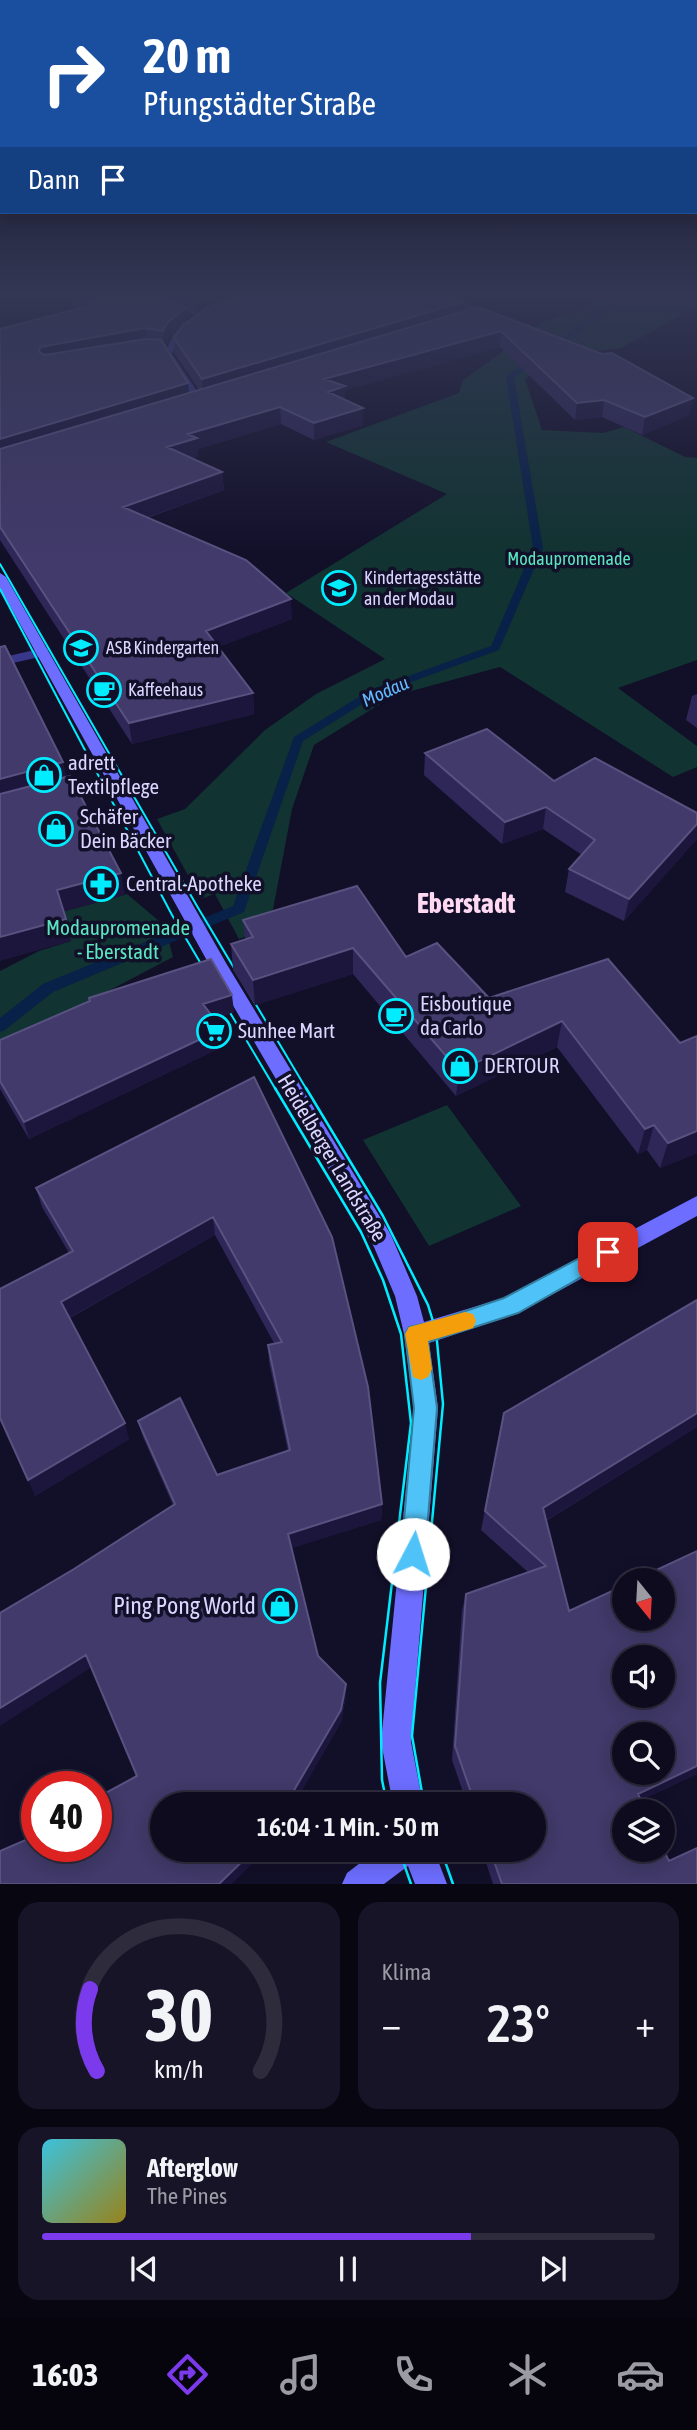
<!DOCTYPE html>
<html lang="de">
<head>
<meta charset="utf-8">
<style>
	body { margin:0; font-family:"Asap Condensed",sans-serif; background:#171428; color:#f1f3f6; height:100vh; display:flex; flex-direction:column; font-size:26px; white-space:nowrap }
	* { box-sizing:border-box; margin:0 }
	p { font-size:23px; color:#9b9ba4 }
	.icon { flex:none; width:38px; height:38px; fill:none; stroke:currentColor; stroke-width:2; stroke-linecap:round; stroke-linejoin:round }
	.map { position:relative; height:1884px; overflow:hidden }
	.side { display:flex; flex-direction:column; gap:18px; padding:18px; background:#080611; flex:1 }
	.side>* { flex:none }
	.top-card { position:absolute; left:0px; top:0px; width:698px; height:214px; box-shadow:0 4px 18px #0003,0 0 0 2px #2e2b3d; background:#1a4fa0; color:#fff; overflow:hidden }
	.needle { width:46px; rotate:162deg }
	.tools { position:absolute; left:612px; top:1568px; display:grid; gap:14px }
	.tools a { display:grid; place-items:center; width:63px; height:63px; border-radius:50%; background:#0e0b1f; box-shadow:0 4px 18px #0003,0 0 0 2px #2e2b3d; font-size:35px }
	.speed { position:absolute; left:21px; top:1771px; display:flex; gap:14px; font-size:35px; font-weight:700; text-align:center }
	.speed>* { display:grid; place-content:center; width:91px; height:91px; border-radius:50%; background:#0e0b1f; box-shadow:0 4px 18px #0003,0 0 0 2px #2e2b3d; line-height:1 }
	.speed .limit { border:10px solid #d22; background:#fff; color:#111 }
	.pin { position:absolute; display:grid; place-items:center; width:60px; height:60px; color:#fff; margin:-30px; border-radius:14px; box-shadow:0 4px 10px #0006 }
	.me { position:absolute; width:77px; margin:-38px; rotate:5deg; stroke-linejoin:round; filter:drop-shadow(0 0 5px #0008) }
	.turn { display:flex; align-items:center; gap:24px; height:147px; padding:0 28px; font-size:32px }
	.turn .icon { width:91px; height:91px; stroke-width:2.5 }
	.turn b { display:block; font-size:49px; line-height:60px }
	.then { display:flex; align-items:center; height:66px; padding:0 28px; background:#0003; gap:14px; font-size:26px }
	.big { font-size:52px; font-weight:600; line-height:1.1 }
	.side .tile { flex:1; display:flex; flex-direction:column; justify-content:center; gap:10px; min-width:0; padding:0 24px; border-radius:21px; background:#171428 }
	.side .dial { align-items:center; gap:0 }
	.dial svg { height:182px; overflow:visible; fill:none; stroke:#2e2b3d; stroke-width:7; stroke-linecap:round; text-anchor:middle }
	.dial text { fill:#f1f3f6; stroke:none }
	.song { display:flex; align-items:center; gap:21px }
	.cover { width:84px; height:84px; border-radius:10px; background:linear-gradient(135deg,hsl(190 70% 55%),hsl(50 70% 35%)) }
	.played { height:7px; border-radius:4px; background:linear-gradient(90deg,#7c3aed 70%,#2e2b3d 70%) }
	.keys { display:flex; justify-content:space-around; direction:ltr }
	.heat { display:flex; justify-content:space-between; align-items:center; font-size:38px; direction:ltr }
	.side .tiles { flex:1; display:grid; gap:18px; grid-template-columns:1fr 1fr }
	.tile:last-child { grid-column:span 2 }
	.trip { position:absolute; left:150px; top:1792px; width:396px; height:70px; border-radius:35px; background:#0e0b1f; box-shadow:0 4px 18px #0003,0 0 0 2px #2e2b3d; font-weight:600; line-height:70px; text-align:center }
	.tab-bar { display:flex; height:112px; justify-content:space-around; align-items:center; background:#06040c; color:#9b9ba4 }
	.tab-bar .icon { width:49px; height:49px }
	.tab-bar .on { color:#7c3aed }
	.tab-bar b { font-size:32px; color:#f1f3f6 }
	.map>svg:first-child { display:block }
	.green { fill:#113331 }
	.lines { fill:none; stroke-linecap:round; stroke-linejoin:round }
	.stream { fill:#082148; fill-rule:evenodd }
	.lane { fill:#39378a; fill-rule:evenodd }
	.street { fill:#39378a; fill-rule:evenodd }
	.secondary { fill:#6d6dff; fill-rule:evenodd }
	.tram-far1 { stroke:#02ecff; stroke-width:2 }
	.tram { stroke:#02ecff; stroke-width:2.5 }
	.wall { fill:#2f2758; fill-rule:evenodd }
	.shaded-wall { fill:#1c163d }
	.building { fill:#413a6a; stroke:#595281; stroke-width:2; fill-rule:evenodd }
	.route { fill:#4fc3f7; stroke:#337fa1; stroke-width:2 }
	.slow { fill:#f59e0b }
	.labels { text-anchor:middle; stroke-width:7; stroke-linejoin:round; paint-order:stroke }
	.far-park-label { font-size:18px; fill:#5be6c0; stroke:#120f29 }
	.far-poi-label { font-size:18px; fill:#dad6ff; stroke:#120f29; text-anchor:start }
	.far-water-label { font-size:19px; font-style:italic; fill:#64bbff; stroke:#120f29 }
	.poi-label { font-size:21px; fill:#dad6ff; stroke:#120f29; text-anchor:start }
	.park-label { font-size:21px; fill:#5be6c0; stroke:#120f29 }
	.street-label { font-size:21px; fill:#dad6ff; stroke:#120f29 }
	.near-poi-label { font-size:24px; fill:#dad6ff; stroke:#120f29; text-anchor:end }
	.district-label { font-size:28px; font-weight:bold; fill:#ffd8f2; stroke:#120f29 }
</style>
</head>
<body>
<div class="map">
<svg width="697" height="1884" viewBox="0 0 697 1884">
	<rect width="100%" height="100%" fill="#120f29"/>
	<!-- green -->
	<path class="green" d="M613,292H697V306L621,348L593,352L566,347L525,379L542,430L603,433L624,427L685,457L697,458V660L618,688L697,746V767L673,777L500,667L393,696L314,745L292,809L271,920L259,932L239,939L215,894L201,899L157,819L185,809L265,730L316,694L385,659L286,593L447,494L326,442L459,393L463,380L545,321L576,312Z
		M127,894L165,926L173,957L0,1048V971L39,951L71,941L62,912Z
		M447,1105L521,1206L429,1246L363,1140Z"/>
	<g class="lines">
		<!-- stream -->
		<path class="stream" d="M627,292H634L514,378L543,548L499,650L378,694L303,741L244,912L53,992L5,1030L0,1032V1018L43,984L233,906L294,737L370,690L491,646L533,548L506,377Z"/>
		<!-- lane -->
		<path class="lane" d="M43,648L48,649V655L0,666V658Z
			M114,774L122,779L119,782L54,800L46,795L49,792Z"/>
		<!-- street -->
		<path class="street" d="M427,292H438L500,317L493,319Z
			M188,323L195,325L180,337L172,354L205,403L200,406L197,405L164,354L174,334Z"/>
		<!-- secondary -->
		<path class="secondary" d="M0,573L6,577L226,963L391,1235L417,1296L424,1322L504,1298L697,1196V1216L518,1313L429,1343L438,1408L411,1742L423,1804H393L381,1742L414,1408L404,1334L395,1296L374,1247L210,966L0,588Z
			M377,1850H434L447,1884H415L408,1866L384,1884H342L347,1873Z"/>
		<!-- tram-far1 -->
		<path class="tram-far1" d="M0,564L197,906L307,1090
			M0,589L172,915L276,1090"/>
		<!-- tram -->
		<path class="tram" d="M275,1088L361,1232L383,1280L401,1334L411,1423L380,1683L382,1780L387,1804
			M306,1088L383,1216L428,1305L436,1331L443,1404L412,1736L424,1804
			M399,1850L411,1884
			M441,1850L453,1884"/>
	</g>
	<!-- wall -->
	<path class="wall" d="M64,292H452L460,294V300L462,312L693,398L689,415L642,435L602,417L575,420L500,347L345,390V400L363,408V425L314,440L281,424L198,449V456L191,458L222,472L224,490L147,518L292,619L218,647L253,693L254,714L132,744L0,540V329L76,309L73,308L72,301L65,297ZM186,312H188L196,316L187,322ZM180,328L174,338L175,354L199,390L189,393L188,383L165,346L169,337Z
		M697,694V728L686,720L692,696Z
		M425,753L554,781L697,813V839L624,921L565,892L569,869L582,855L543,829L502,844L424,775Z
		M243,920L406,957L489,998L608,959L697,1153L660,1168L647,1150L638,1154L557,1047L456,1096L353,974L255,1005L233,970L231,944L245,940Z
		M89,998L234,1012L214,1019L224,1046L29,1139L0,1089V1040L89,1001Z
		M254,1077L382,1504L381,1520L291,1548L318,1656L346,1696L341,1722L294,1804H163L266,1850L231,1884H0L37,1846L137,1776L74,1569L173,1505L143,1437L138,1421L217,1475L288,1451L269,1362L268,1345L274,1343L215,1235L70,1318L129,1439L35,1496L69,1253L42,1207L36,1188Z
		M697,1300V1427L546,1521L569,1611L697,1551V1774L641,1800L669,1861L697,1884H493L482,1850H534V1804H467L452,1760L462,1610L466,1594L528,1572L481,1530L504,1413Z"/>
	<!-- shaded-wall -->
	<path class="shaded-wall" d="M219,292H271L197,316L196,301Z
		M460,294V302H463L462,317L203,396L202,379Z
		M186,308L187,323L169,337L164,347L163,331L168,322Z
		M145,328L147,343L43,363L39,352L40,347Z
		M501,331L500,347L345,390V403L328,409L324,379Z
		M188,383L190,399L0,457V439Z
		M693,398L689,415L642,435L645,417Z
		M604,400L602,417L575,420L577,403Z
		M280,407L281,424L198,449V456L169,464L167,447L188,434Z
		M363,408V425L314,440V423Z
		M222,472L224,490L125,525L123,507Z
		M291,599L292,619L208,651L206,631Z
		M253,693L254,714L132,744L129,723Z
		M63,762L68,784L0,802V779Z
		M546,807L543,829L502,844L505,822Z
		M697,824V839L624,921L629,899Z
		M121,873L125,895L62,912L57,890Z
		M66,919L71,941L0,961V937Z
		M353,948V974L255,1005L253,980Z
		M232,995L234,1012L205,1021L203,1004Z
		M562,1021L557,1047L456,1096L459,1071Z
		M222,1029L224,1046L29,1139L24,1122Z
		M654,1125L647,1150L638,1154L645,1129Z
		M697,1131V1153L660,1168L668,1143Z
		M213,1217L215,1235L67,1319L61,1302Z
		M697,1413V1427L537,1526L543,1508Z
		M125,1423L129,1439L35,1496L28,1480Z
		M382,1504L381,1520L289,1549L288,1534Z
		M86,1655L92,1667L0,1726V1708Z
		M346,1684V1696L341,1722L294,1804H286Z
		M697,1766V1774L629,1806L638,1794Z
		M254,1850H266L231,1884H219Z"/>
	<!-- building -->
	<path class="building" d="M76,292H148L186,308L168,322L163,331L145,328L40,347L39,352L45,355L145,339L161,340L188,383L0,439V329L96,304L71,293Z
		M173,292H219L196,301Z
		M253,292H452L460,294L452,297L463,302L202,379L174,338L182,326L207,308Z
		M478,307L602,354L612,353L693,398L645,417L604,400L577,403L501,331L324,379L345,386L328,392L363,408L314,423L280,407L188,434L197,438L167,447L222,472L123,507L246,560L291,599L206,631L253,693L129,723L0,527V449Z
		M5,646L63,762L0,779V647Z
		M487,729L554,781L595,758L697,813V824L629,899L569,869L595,840L546,807L505,822L425,753Z
		M70,776L121,873L57,890L66,919L0,937V794Z
		M357,886L406,957L437,943L489,998L608,959L680,1043L697,1036V1131L668,1143L654,1125L645,1129L562,1021L459,1071L353,948L253,980L231,944L253,937L243,920Z
		M211,959L232,995L203,1004L222,1029L24,1122L0,1081V1040L90,1001L89,998Z
		M254,1077L332,1237L368,1387L382,1504L288,1534L318,1656L346,1684L341,1710L286,1804H163V1850H254L219,1884H0V1851L37,1835V1846H96V1798L137,1776L86,1655L0,1708V1613L74,1569L175,1504L138,1421L180,1398L217,1475L290,1450L268,1345L282,1342L213,1217L61,1302L125,1423L28,1480L0,1418V1289L73,1251L36,1188Z
		M697,1300V1413L543,1508L569,1611L625,1585V1619H663V1580H635L697,1551V1766L638,1794L646,1811H625V1850L663,1849L669,1861L697,1848V1884H502L490,1850H534V1804H475L455,1746L466,1594L546,1566L485,1511L504,1413ZM625,1657H663V1696H625ZM625,1734H663V1773H625Z"/>
	<!-- sky -->
	<linearGradient id="sky" x2="0" y2="1"><stop stop-color="#0a0817"/><stop offset="0.53" stop-color="#333754"/><stop offset="1" stop-color="#333754" stop-opacity="0"/></linearGradient>
	<rect width="697" height="556" fill="url(#sky)"/>
	<!-- route -->
	<path class="route" d="M608,1243L615,1245L618,1252L615,1258L518,1313L428,1342L437,1408L425,1554L421,1563L413,1567L404,1563L401,1554L414,1408L405,1334L409,1327L436,1321L504,1298Z"/>
	<!-- slow -->
	<path class="slow" d="M465,1312L473,1314L476,1321L473,1328L428,1341L432,1369L428,1377L421,1380L413,1377L405,1334L409,1327Z"/>
	<!-- icons -->
	<defs>
		<g id="school-ring" transform="scale(1.75)"><circle r="9.5" fill="#120f29" stroke="#02ecff" stroke-width="1.5"/><path d="M0-5L7-2L0 1L-7-2ZM-4 1L0 2.5L4 1V4Q0 6-4 4Z" fill="#02ecff"/></g>
		<g id="cafe-ring" transform="scale(1.75)"><circle r="9.5" fill="#120f29" stroke="#02ecff" stroke-width="1.5"/><path d="M-5.5-4.5H6V0H3Q3 3.5 0 3.5H-2.5Q-5.5 3.5-5.5 0ZM3-3.2v2h1.7v-2ZM-6 4.5H4V6H-6Z" fill="#02ecff"/></g>
		<g id="shop-ring" transform="scale(1.75)"><circle r="9.5" fill="#120f29" stroke="#02ecff" stroke-width="1.5"/><path d="M-5-2.5h2.3a2.7 3.5 0 0 1 5.4 0H5L5.5 6h-11ZM-1.5-2.5h3a1.5 2.3 0 0 0-3 0Z" fill="#02ecff"/></g>
		<g id="pharmacy-ring" transform="scale(1.75)"><circle r="9.5" fill="#120f29" stroke="#02ecff" stroke-width="1.5"/><path d="M-2-6h4v4h4v4h-4v4h-4v-4h-4v-4h4Z" fill="#02ecff"/></g>
		<g id="supermarket-ring" transform="scale(1.75)"><circle r="9.5" fill="#120f29" stroke="#02ecff" stroke-width="1.5"/><path d="M-6-5.5h2.5l.6 2H6L4.5 2H-2.5L-4.4-4H-6ZM-1.5 3.2a1.3 1.3 0 1 0 .1 0ZM3 3.2a1.3 1.3 0 1 0 .1 0Z" fill="#02ecff"/></g>
	</defs>
	<g fill-rule="evenodd">
		<use href="#school-ring" x="339" y="588"/>
		<use href="#school-ring" x="81" y="648"/>
		<use href="#cafe-ring" x="104" y="690"/>
		<use href="#shop-ring" x="44" y="775"/>
		<use href="#shop-ring" x="56" y="829"/>
		<use href="#pharmacy-ring" x="101" y="884"/>
		<use href="#cafe-ring" x="396" y="1016"/>
		<use href="#supermarket-ring" x="214" y="1031"/>
		<use href="#shop-ring" x="460" y="1066"/>
		<use href="#shop-ring" x="280" y="1606"/>
	</g>
	<g class="labels">
		<!-- far-park labels -->
		<g class="far-park-label">
			<text x="569" y="565">Modaupromenade</text>
		</g>
		<!-- far-poi labels -->
		<g class="far-poi-label">
			<text x="364" y="584">Kindertagesstätte<tspan x="364" dy="21">an der Modau</tspan></text>
			<text x="106" y="654">ASB Kindergarten</text>
			<text x="128" y="696">Kaffeehaus</text>
		</g>
		<!-- far-water labels -->
		<g class="far-water-label">
			<text transform="translate(385 691) rotate(-24)" y="7">Modau</text>
		</g>
		<!-- poi labels -->
		<g class="poi-label">
			<text x="68" y="770">adrett<tspan x="68" dy="24">Textilpflege</tspan></text>
			<text x="80" y="824">Schäfer<tspan x="80" dy="24">Dein Bäcker</tspan></text>
			<text x="126" y="891">Central-Apotheke</text>
			<text x="420" y="1011">Eisboutique<tspan x="420" dy="24">da Carlo</tspan></text>
			<text x="238" y="1038">Sunhee Mart</text>
			<text x="484" y="1073">DERTOUR</text>
		</g>
		<!-- park labels -->
		<g class="park-label">
			<text x="118" y="935">Modaupromenade<tspan x="118" dy="24">- Eberstadt</tspan></text>
		</g>
		<!-- street labels -->
		<g class="street-label">
			<text transform="translate(332 1158) rotate(59)" y="7">Heidelberger Landstraße</text>
		</g>
		<!-- near-poi labels -->
		<g class="near-poi-label">
			<text x="256" y="1614">Ping Pong World</text>
		</g>
		<!-- district labels -->
		<g class="district-label">
			<text x="466" y="913">Eberstadt</text>
		</g>
	</g>
</svg>
<div class="tools">
<a><svg class="needle" viewBox="-14 -14 28 28"><path d="M0-13l5 13h-10z" fill="#e53935"/><path d="M0 13l5-13h-10z" fill="#9b9ba4"/></svg></a>
<a><svg class="icon" aria-label="sound" viewBox="0 0 24 24"><path d="M4 9h4l5-4v14l-5-4H4zM17 9q2 3 0 6"/></svg></a>
<a><svg class="icon" aria-label="search" viewBox="0 0 24 24"><circle cx="10" cy="10" r="6"/><path d="M15 15l6 6"/></svg></a>
<a><svg class="icon" aria-label="layers" viewBox="0 0 24 24"><path d="M12 4l9 5-9 5-9-5zM3 14l9 5 9-5"/></svg></a>
</div>
<div class="speed"><div class="limit">40</div></div>
<div class="pin" style="left:608px;top:1252px;background:#d93025"><svg class="icon" aria-label="arrive" viewBox="0 0 24 24"><path d="M6 21V4h12l-3 4 3 4H6"/></svg></div>
<svg class="me" style="left:413px;top:1554px" viewBox="-20 -20 40 40"><circle r="19" fill="#fff"/><path d="M0-13L10 11 0 6-10 11z" fill="#4fc3f7"/></svg>
<div class="trip">16:04 · 1 Min. · 50 m</div>
<div class="top-card">
<div class="turn"><svg class="icon" aria-label="right" viewBox="0 0 24 24"><path d="M7 20v-9h11M14 6l5 5-5 5"/></svg><div><b>20 m</b>Pfungstädter Straße</div></div>
<div class="then">Dann<svg class="icon" aria-label="arrive" viewBox="0 0 24 24"><path d="M6 21V4h12l-3 4 3 4H6"/></svg></div>
</div>
</div>
<section class="side">
<div class="tiles">
<div class="tile dial"><svg viewBox="0 0 100 80">
<path d="M14 69A42 42 0 1 1 86 69"/>
<path d="M14 69A42 42 0 0 1 11 33" stroke="#7c3aed"/>
<text x="50" y="56" font-size="32" font-weight="700">30</text>
<text x="50" y="72" font-size="11">km/h</text>
</svg></div>
<div class="tile"><p>Klima</p>
<div class="heat"><a>−</a><b class="big">23°</b><a>+</a></div>
</div>
<div class="tile">
<div class="song"><i class="cover"></i><div><b>Afterglow</b><p>The Pines</p></div></div>
<div class="played"></div>
<div class="keys"><svg class="icon" aria-label="previous" viewBox="0 0 24 24"><path d="M18 5L8 12l10 7zM5 5v14"/></svg><svg class="icon" aria-label="pause" viewBox="0 0 24 24"><path d="M8 5v14M16 5v14"/></svg><svg class="icon" aria-label="next" viewBox="0 0 24 24"><path d="M6 5l10 7-10 7zM19 5v14"/></svg></div>
</div>
</div>
</section>
<nav class="tab-bar">
<b>16:03</b>
<svg class="icon on" aria-label="directions" viewBox="0 0 24 24"><path d="M12 3l9 9-9 9-9-9zM9 14v-3h6M13 9l2 2-2 2"/></svg>
<svg class="icon" aria-label="music" viewBox="0 0 24 24"><path d="M9 18V5l10-2v13"/><circle cx="6" cy="18" r="3"/><circle cx="16" cy="16" r="3"/></svg>
<svg class="icon" aria-label="phone" viewBox="0 0 24 24"><path d="M5 4h4l2 5-3 2q2 4 5 5l2-3 5 2v4C11 20 4 13 5 4z"/></svg>
<svg class="icon" aria-label="climate" viewBox="0 0 24 24"><path d="M12 3v18M4 7l16 10M4 17L20 7"/></svg>
<svg class="icon" aria-label="car" viewBox="0 0 24 24"><path d="M5 17H2v-5l4-1 3-4h7l3 4 3 1v5h-3M9 17h6M6 11h13"/><circle cx="7" cy="17" r="2"/><circle cx="17" cy="17" r="2"/></svg>
</nav>
</body>
</html>
